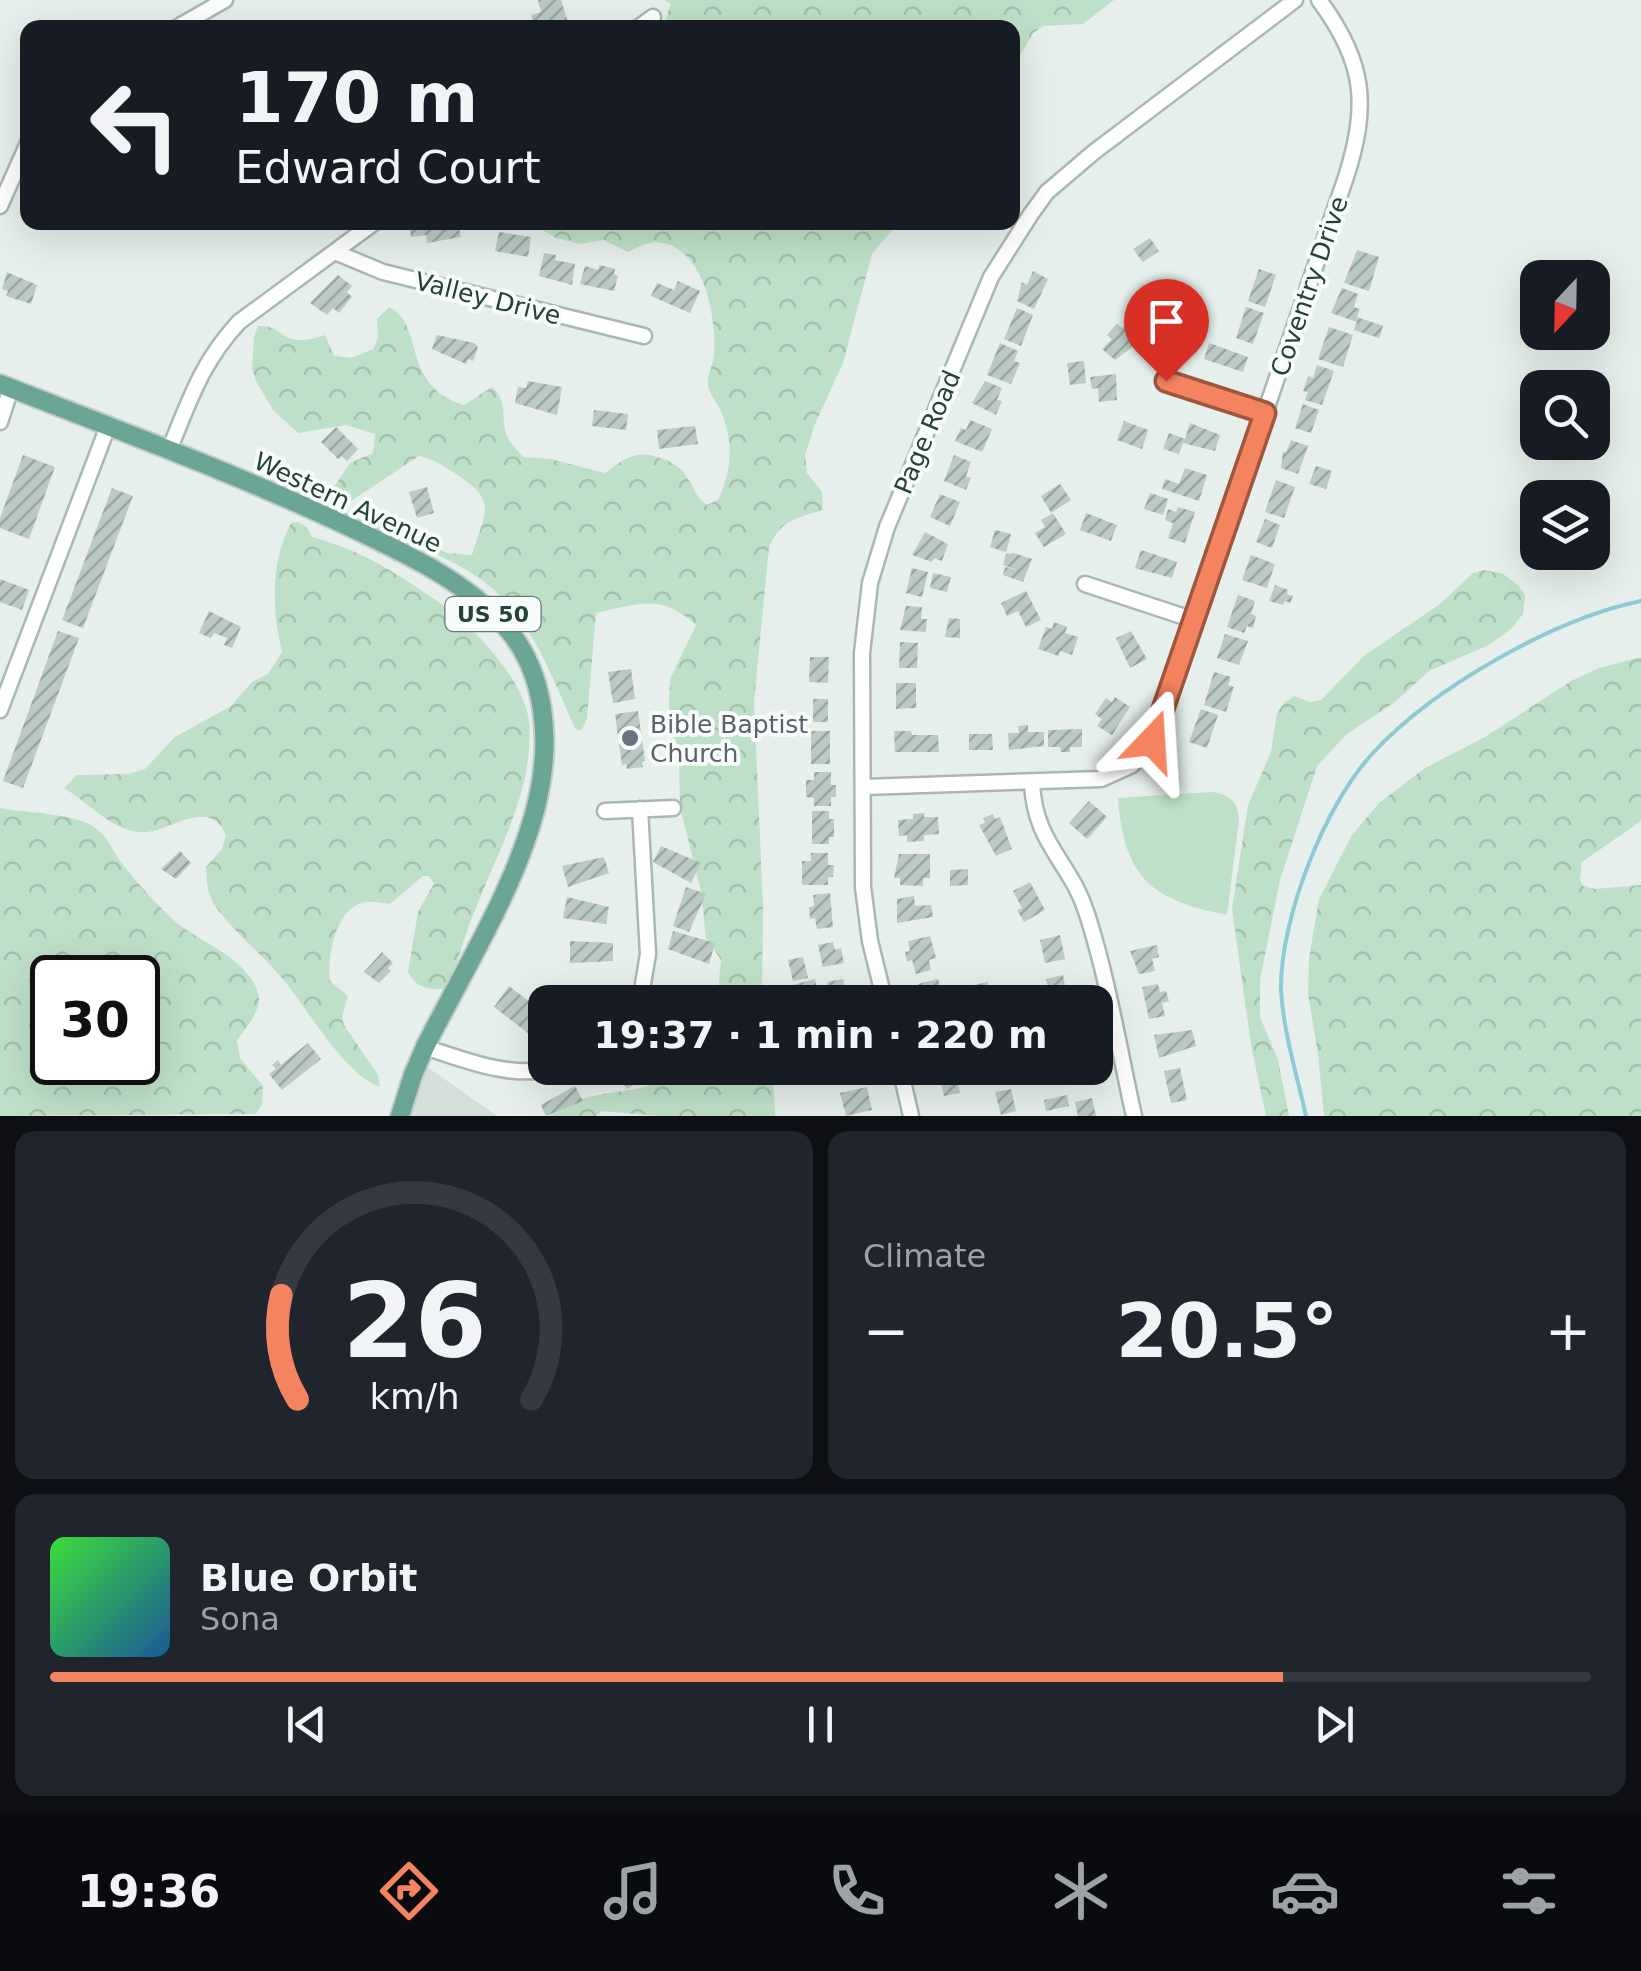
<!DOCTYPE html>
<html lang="en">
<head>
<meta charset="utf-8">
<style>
	body { margin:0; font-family:"DejaVu Sans",sans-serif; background:#20242c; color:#f1f3f6; height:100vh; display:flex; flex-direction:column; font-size:38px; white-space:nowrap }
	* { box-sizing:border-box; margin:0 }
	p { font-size:32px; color:#9ea1a6 }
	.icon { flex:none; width:55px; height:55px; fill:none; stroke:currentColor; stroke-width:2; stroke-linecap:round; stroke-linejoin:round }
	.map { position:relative; height:1116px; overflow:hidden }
	.details { display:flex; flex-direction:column; gap:15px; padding:15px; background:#0d0f14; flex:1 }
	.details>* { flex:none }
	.banner { position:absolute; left:20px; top:20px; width:1000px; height:210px; border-radius:20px; box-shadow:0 10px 40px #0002; background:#171b24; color:#f1f3f6; overflow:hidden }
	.needle { width:65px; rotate:202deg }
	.buttons { position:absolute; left:1520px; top:260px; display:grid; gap:20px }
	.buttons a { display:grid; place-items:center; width:90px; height:90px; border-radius:20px; background:#171b24; box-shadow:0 10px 40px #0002; font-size:50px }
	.speed { position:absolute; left:30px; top:955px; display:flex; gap:20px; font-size:50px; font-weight:700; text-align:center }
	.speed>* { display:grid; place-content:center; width:130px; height:130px; border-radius:50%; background:#171b24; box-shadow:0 10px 40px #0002; line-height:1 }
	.speed .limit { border:5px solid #111; border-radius:15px; background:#fff; color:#111 }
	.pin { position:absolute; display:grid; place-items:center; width:85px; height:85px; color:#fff; margin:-102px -42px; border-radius:50% 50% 50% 0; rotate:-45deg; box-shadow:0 0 10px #0007 }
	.pin .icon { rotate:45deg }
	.me { position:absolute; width:110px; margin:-55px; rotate:20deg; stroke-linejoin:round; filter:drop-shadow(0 0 8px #0008) }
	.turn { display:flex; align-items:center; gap:35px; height:210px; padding:0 50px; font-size:45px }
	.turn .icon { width:130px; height:130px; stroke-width:2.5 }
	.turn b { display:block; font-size:70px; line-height:85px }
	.big { font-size:75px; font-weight:700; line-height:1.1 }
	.details .widget { flex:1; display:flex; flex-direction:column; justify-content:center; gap:15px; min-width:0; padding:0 35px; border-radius:20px; background:#20242c }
	.details .dial { align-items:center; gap:0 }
	.dial svg { height:260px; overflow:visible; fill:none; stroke:#363941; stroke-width:7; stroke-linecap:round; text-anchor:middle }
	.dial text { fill:#f1f3f6; stroke:none }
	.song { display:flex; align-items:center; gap:30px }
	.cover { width:120px; height:120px; border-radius:15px; background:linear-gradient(135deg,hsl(120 70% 55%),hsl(210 70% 35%)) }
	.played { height:10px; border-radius:5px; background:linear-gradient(90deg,#f4845f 80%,#363941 80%) }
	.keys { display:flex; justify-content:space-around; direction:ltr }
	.heat { display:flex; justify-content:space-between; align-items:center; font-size:55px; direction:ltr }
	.details .tiles { flex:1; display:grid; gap:15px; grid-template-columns:1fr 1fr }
	.widget:last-child { grid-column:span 2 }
	.trip { position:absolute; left:528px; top:985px; width:585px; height:100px; border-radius:20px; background:#171b24; box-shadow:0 10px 40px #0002; font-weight:700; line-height:100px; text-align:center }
	.tabs { display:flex; height:160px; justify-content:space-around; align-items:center; background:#090b0e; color:#9ea1a6 }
	.tabs .icon { width:70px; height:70px }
	.tabs .active { color:#f4845f }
	.tabs b { font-size:45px; color:#f1f3f6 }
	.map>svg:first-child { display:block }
	.built { fill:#d4dfda }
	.forest { fill:url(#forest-crowns); fill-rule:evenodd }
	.pitch { fill:#bfe0c8 }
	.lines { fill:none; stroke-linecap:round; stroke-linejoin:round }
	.stream { stroke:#8ec9d4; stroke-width:4 }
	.building { fill:url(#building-hatch) }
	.minor-casing { stroke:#a8b8b2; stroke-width:19 }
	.major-casing { stroke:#c2cac8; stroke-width:22 }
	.minor { stroke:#fff; stroke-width:14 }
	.major { stroke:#6aa596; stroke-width:18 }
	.route-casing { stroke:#9f563e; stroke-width:25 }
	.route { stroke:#f4845f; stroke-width:18 }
	.worship-dot { fill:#6b7280; stroke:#f7fbf9; stroke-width:4 }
	.labels { text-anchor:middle; stroke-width:8; stroke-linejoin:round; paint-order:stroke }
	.shield { fill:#f7fbf9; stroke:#637a73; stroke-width:2.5 }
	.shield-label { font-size:22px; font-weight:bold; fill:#24423a }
	.street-label { font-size:25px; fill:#24423a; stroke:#f7fbf9 }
	.worship-label { font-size:25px; fill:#5b616d; stroke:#f7fbf9; text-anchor:start }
</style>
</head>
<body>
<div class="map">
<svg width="1641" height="1116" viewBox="0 0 1641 1116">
	<defs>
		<pattern id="forest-crowns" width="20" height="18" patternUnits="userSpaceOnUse" patternTransform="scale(2.5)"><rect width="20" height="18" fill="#bfe0c8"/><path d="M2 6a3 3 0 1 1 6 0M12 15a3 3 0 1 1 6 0" fill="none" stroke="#a4c1ad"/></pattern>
		<pattern id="building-hatch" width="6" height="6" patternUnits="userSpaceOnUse" patternTransform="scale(2.5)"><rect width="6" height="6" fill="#bbcac4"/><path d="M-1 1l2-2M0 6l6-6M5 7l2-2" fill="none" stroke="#98a6a0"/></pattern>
	</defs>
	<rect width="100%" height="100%" fill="#e6efeb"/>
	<!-- built -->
	<path class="built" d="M423,1064L497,1116H390Z"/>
	<!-- forest -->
	<path class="forest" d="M665,0H1114L1083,24L1043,26L1033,33L1013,68L1012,28L663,27L671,4Z
		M531,223H898L872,254L843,363L815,424L805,455L807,473L822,492L823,510C796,518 781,520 769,547L754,702L763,906L762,1002H717L721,960L706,938L701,892L680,807L679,759L669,708L670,679L696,625C660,593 640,604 596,613L587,718L582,730H576C550,674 530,611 476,576C446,556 410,543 378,527L375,521H381L447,553L472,555C485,511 499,502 456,474C443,466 434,459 419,456L345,505H332L322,497L324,491L336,484L350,463L373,453L375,434L346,425L298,433L273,410L256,381L252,369L254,337L258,326C286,324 280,351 325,335L334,356L352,358L373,349L378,338L377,319L389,307C425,323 400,386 464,405L492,387C509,402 500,418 507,436C510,443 518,451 523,457L551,459L605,473C626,457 638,449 663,459C674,463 683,469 688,479C695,489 696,498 707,505L718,500C732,470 734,443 721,411C717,403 708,392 708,384C707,374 714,363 714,354C717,316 703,244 656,242C647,242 637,248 628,252L603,240L579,244L556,238Z
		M297,522L307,527L312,537C364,551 396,573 440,603C473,626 525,680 529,722C535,790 495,856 472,918C463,939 458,961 451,983L445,989C428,990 416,988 408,972L418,912L434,884L429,876H423L390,904C383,903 372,901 365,902C335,908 327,957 330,981L348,996L342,1017L344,1025L378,1075L380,1087C344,1074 307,1008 282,978C262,954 237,935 218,910C207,896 207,884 206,867L222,849L226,836C211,795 170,832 144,832C114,833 89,803 64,788L77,775L128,774L145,769L175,737L231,706L252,682L268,674L282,652C272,610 270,563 291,523Z
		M1484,570L1503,574L1518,585L1525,595L1523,614L1511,629L1489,645L1429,671L1395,702L1347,734L1317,766L1280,880L1260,980V1017L1278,1060L1289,1116H1266L1251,1045L1232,909L1248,805L1271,752L1277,713L1284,703L1294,696L1310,702L1321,700L1365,655L1440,604L1473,573Z
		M1641,657V821L1582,862L1580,880L1583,886L1595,889L1641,885V1116H1324L1318,1054L1308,994L1309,958L1319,899L1352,835L1379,803L1425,768L1485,737L1571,681L1599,668Z
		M0,808C27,813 68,813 91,825C109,835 113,853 124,866C139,885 159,907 177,923C202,943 248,959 258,993C263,1010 245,1028 237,1041L240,1058L263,1086L262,1104L256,1114L0,1116ZM52,978H138V1062H52Z
		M679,1068H773L775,1116H659L602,1111L596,1116H550C594,1081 646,1102 679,1068Z"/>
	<!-- pitch -->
	<path class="pitch" d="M1212,792C1231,795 1237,801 1239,819L1227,915C1151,900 1124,878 1118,798Z"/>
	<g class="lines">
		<!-- stream -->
		<path class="stream" d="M1306,1116C1297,1075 1283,1031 1281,989C1280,919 1325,804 1373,753C1434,687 1554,619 1641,601"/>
	</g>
	<!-- building -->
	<path class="building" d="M538,0H561L568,22L552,28H535L531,15L541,12Z
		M409,222H458L461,237L427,243L426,235L411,237Z
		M499,232L531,237L528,257L495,251Z
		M1150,238L1159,251L1143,262L1133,249Z
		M1357,250L1379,257L1369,291L1344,283Z
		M544,253L556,255L555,260L575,264L572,285L539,276Z
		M600,265L615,269L614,274L618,276L614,291L580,284L585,266L598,270Z
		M1259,269L1276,275L1265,307L1248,301Z
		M1033,271L1048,279L1034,309L1017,301L1022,282L1027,285Z
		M7,272L37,285L31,304L6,296L8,291L2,289Z
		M338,275L352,286L347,292L352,297L339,313L333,308L327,315L310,303Z
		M678,281L700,291L690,313L651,296L657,283L674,290Z
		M1342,288L1358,294L1354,307L1360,309L1357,317L1383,326L1379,338L1354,330L1357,322L1331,313Z
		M1157,303L1179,311L1181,304L1192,308L1184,332L1151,320Z
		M1246,307L1264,313L1253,344L1236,338Z
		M1017,308L1033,315L1021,346L1004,339Z
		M1130,320L1141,331L1131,341L1135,345L1115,360L1102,349L1112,339L1107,335L1117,324L1122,328Z
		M1329,327L1353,335L1343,367L1318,359Z
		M437,335L474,343L478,347L473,361L468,359L466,364L432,349Z
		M1000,343L1018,351L1014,361L1020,363L1011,384L987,375Z
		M1209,343L1248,357L1243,372L1204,359Z
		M1084,361L1086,383L1070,385L1067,363Z
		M1317,365L1334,371L1322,405L1305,400L1308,392L1303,391L1308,376L1313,378Z
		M1116,374L1117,400L1099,402L1098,388L1092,389L1090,377Z
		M528,381L562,387L557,415L515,403L518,387L526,388Z
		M985,381L1002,388L997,400L1002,401L996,415L972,403Z
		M1303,404L1319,410L1311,433L1295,428Z
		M594,410L628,414L626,430L592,426Z
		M970,420L992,429L982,452L955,441L961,428L966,430Z
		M1124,421L1148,430L1142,449L1117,440Z
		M1190,423L1220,435L1215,451L1183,443L1179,454L1163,449L1169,433L1185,439Z
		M695,426L698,444L659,449L657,430Z
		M336,427L358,449L347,461L342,456L338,459L321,442Z
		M1291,440L1308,446L1298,474L1281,468L1283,451L1286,453Z
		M23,455L55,467L29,539L0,528V518Z
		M954,455L971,462L966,476L971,478L966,490L944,481Z
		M1316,466L1332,471L1326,489L1309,484Z
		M1185,468L1207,475L1199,501L1162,489L1165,479L1179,484Z
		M1276,480L1295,487L1284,518L1265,512Z
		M1060,484L1071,500L1051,513L1041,496Z
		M427,487L434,513L417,518L409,492Z
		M112,488L133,496L83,628L62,620Z
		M1150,493L1168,499L1163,515L1144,509Z
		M940,494L960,502L950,526L930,517Z
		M1178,507L1195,512L1185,543L1168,538L1173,523L1165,520L1168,509L1176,512Z
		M1053,513L1066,534L1044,547L1035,533L1045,527L1041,520Z
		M1086,513L1117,525L1111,541L1080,530Z
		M1265,519L1280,525L1272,548L1256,542Z
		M995,530L1011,534L1006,552L990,547Z
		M925,532L948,544L942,561L934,558L932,562L912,555Z
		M1141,550L1177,562L1172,578L1135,568Z
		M1014,553L1032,559L1023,582L1003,575L1005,567L1017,570L1003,565L1006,554Z
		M1251,555L1275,564L1267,588L1242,580Z
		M912,568L928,572L922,597L906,593Z
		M933,573L951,577L947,592L930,588Z
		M0,579L29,590L22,610L0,602Z
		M1275,585L1288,590L1287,594L1293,596L1290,603L1285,601L1283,605L1269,601Z
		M1026,591L1041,620L1026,627L1018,611L1007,616L1001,603Z
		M1238,595L1255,601L1251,614L1256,616L1253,628L1247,626L1244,633L1227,627Z
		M906,606L922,607L921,619H927L926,632L900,630Z
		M209,611L241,627L232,648L224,645L227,638L214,633L211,638L199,633Z
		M949,618L960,619V638L945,637Z
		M1054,622L1067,627L1065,633L1078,637L1072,655L1060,651L1059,656L1038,649L1046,627L1052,629Z
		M58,631L79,638L23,788L3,781Z
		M1131,631L1147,659L1130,668L1116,638Z
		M1225,634L1248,641L1239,665L1217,658Z
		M900,642L918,643L917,668H899Z
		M810,657H829L828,683L809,682Z
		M631,669L635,699L613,703L608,672Z
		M1214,672L1231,677L1228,685L1234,687L1226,712L1204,705Z
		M896,683H916V708L896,709Z
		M1115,697L1130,707L1112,735L1097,726L1102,719L1095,714L1106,698L1112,702Z
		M813,699H828V722H813Z
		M1201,709L1218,715L1207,748L1189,742Z
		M638,711L645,761L642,762L643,767L627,769L626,764L622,765L615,714Z
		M1028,725V732H1044V746L1009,750L1008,733H1019L1018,726Z
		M1082,729V747H1070V752H1061L1060,747H1048V730Z
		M811,731H830V764H811Z
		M894,731H911L912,735H938L939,752H895Z
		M969,734H992L993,750H969Z
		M814,772H831V785H836V797H831V806H814V798L806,797V780H814Z
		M1089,801L1107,817L1087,839L1069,823Z
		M812,811H829V819H834V837H829V844H812Z
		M924,813V817H938L939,834L924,835V841L907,842V835L899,836L898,820L913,819V814Z
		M993,814L995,819L1000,817L1012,849L996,856L979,825L985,823L983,818Z
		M661,846L701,863L691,883L653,862Z
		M180,851L191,863L176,879L161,869Z
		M811,853H828V865H834L833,877H828V885H802V861H811Z
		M899,854H930V878H923V886L900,885V878H894Z
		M604,857L609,873L568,887L562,866Z
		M968,869V885L950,886V870Z
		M1030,882L1045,910L1024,922L1017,910L1022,908L1013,891Z
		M686,887L706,894L689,932L673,926Z
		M830,893L833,927L817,929L815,918L810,919L809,907L814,906L813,895Z
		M914,896L915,906L931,905L933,917L897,923V899Z
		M567,897L609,907L606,924L563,918Z
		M673,931L715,943L709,964L668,949Z
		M1060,935L1065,959L1045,963L1040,940Z
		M930,936L936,958L929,960L931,970L916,974L912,960L907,962L905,952L910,951L908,941Z
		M570,941L613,943V961L570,963Z
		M833,942L835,950L841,948L844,963L823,967L818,945Z
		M1157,945L1159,957L1152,959L1155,971L1139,974L1130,951Z
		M382,952L393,963L388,968L391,971L379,983L364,972Z
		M803,957L808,978L793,981L788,960Z
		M1063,975L1068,1001L1051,1002L1046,979Z
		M815,979L818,992L795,997L792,985Z
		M843,979L848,1002H831L827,982Z
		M938,979L943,998L938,999L939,1002H917L915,994L920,993L918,984Z
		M988,982L992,1002H973L969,986Z
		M1158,984L1160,992L1166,991L1169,1001L1162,1003L1165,1016L1149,1019L1142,987Z
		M680,985L725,990L723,1002L677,1001Z
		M509,986L545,1014L529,1034L494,1007Z
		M1192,1030L1196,1046L1159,1058L1154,1035Z
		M308,1043L321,1059L282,1090L269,1074L276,1069L272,1065L278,1060L281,1065Z
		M627,1068H663L627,1089L617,1074Z
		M827,1068H862L864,1074L848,1078L847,1072L828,1074Z
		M937,1068H963L967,1082L958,1084L960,1093L944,1096L941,1084L935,1085L932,1074L939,1072Z
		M1084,1068L1086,1075L1062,1081L1059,1069Z
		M1180,1068L1187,1100L1171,1103L1164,1071Z
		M575,1086L583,1101L546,1116L541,1105Z
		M867,1087L872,1110L846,1116L840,1093Z
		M1011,1089L1016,1111L1001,1115L995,1092Z
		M1067,1095L1069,1106L1046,1111L1044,1100Z
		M1092,1098L1096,1116H1078L1075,1102Z"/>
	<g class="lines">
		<!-- minor casing -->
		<g class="minor-casing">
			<path id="minor" d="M176,28L225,0
				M638,28L653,17
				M0,206L28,143
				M335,252L383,272L644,336
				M1166,381L1265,413
				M0,422L11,388
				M169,450C190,400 201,363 239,322L375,222
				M1085,584L1194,620
				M0,710L108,426
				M1032,782C1034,844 1071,862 1087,914C1108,979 1119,1049 1134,1116
				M864,787L1101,779L1132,765L1152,741L1345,180C1369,107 1366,63 1319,0
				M640,809L648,954L640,1002
				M605,811L673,808
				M885,1002L870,941L863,887L862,653L870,583L887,527L991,277L1031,214L1047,192L1094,152L1295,0
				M425,1047C467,1061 512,1079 556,1068
				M900,1068L911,1116"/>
		</g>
		<!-- major casing -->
		<g class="major-casing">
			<path id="major" d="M0,384C118,430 237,474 352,528C406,554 464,580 505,626C546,672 551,740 538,798C520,881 463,971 425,1047L413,1075L400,1116"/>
		</g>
		<!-- minor -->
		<use href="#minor" class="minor"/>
		<!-- major -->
		<use href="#major" class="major"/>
	</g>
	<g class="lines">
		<!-- route casing -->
		<g class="route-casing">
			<path id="route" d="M1152,741L1265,413L1166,381"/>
		</g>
		<!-- route -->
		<use href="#route" class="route"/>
	</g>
	<!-- markers -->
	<circle class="worship-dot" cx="630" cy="738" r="10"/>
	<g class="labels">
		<!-- shield labels -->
		<rect class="shield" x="445.5" y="597" width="95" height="34" rx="8"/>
		<g class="shield-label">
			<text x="493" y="622">US 50</text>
		</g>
		<!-- street labels -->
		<g class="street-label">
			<text transform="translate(1309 286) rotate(-71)" y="9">Coventry Drive</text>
			<text transform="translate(488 298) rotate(14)" y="9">Valley Drive</text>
			<text transform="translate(927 432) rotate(-67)" y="9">Page Road</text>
			<text transform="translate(348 502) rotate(25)" y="9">Western Avenue</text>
		</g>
		<!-- worship labels -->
		<g class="worship-label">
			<text x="650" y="733">Bible Baptist<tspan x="650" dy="29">Church</tspan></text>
		</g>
	</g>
</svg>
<div class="buttons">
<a><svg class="needle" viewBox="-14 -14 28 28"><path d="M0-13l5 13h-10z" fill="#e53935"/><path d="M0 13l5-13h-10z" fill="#9ea1a6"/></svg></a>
<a><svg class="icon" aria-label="search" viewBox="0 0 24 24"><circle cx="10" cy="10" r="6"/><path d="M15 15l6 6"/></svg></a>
<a><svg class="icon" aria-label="layers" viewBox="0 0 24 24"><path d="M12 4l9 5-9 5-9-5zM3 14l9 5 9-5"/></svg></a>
</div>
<div class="speed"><div class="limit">30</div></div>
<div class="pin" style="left:1166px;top:381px;background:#d93025"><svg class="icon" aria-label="arrive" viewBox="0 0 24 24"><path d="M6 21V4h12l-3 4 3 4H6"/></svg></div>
<svg class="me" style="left:1152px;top:741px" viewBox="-20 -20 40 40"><path d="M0-17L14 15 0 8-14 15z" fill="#f4845f" stroke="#fff" stroke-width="4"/></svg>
<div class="trip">19:37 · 1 min · 220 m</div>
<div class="banner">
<div class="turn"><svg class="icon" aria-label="left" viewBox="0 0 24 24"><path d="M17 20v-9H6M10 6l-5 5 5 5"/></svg><div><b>170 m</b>Edward Court</div></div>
</div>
</div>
<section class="details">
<div class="tiles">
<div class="widget dial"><svg viewBox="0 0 100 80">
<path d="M14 69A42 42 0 1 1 86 69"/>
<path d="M14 69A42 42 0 0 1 9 37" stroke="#f4845f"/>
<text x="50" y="56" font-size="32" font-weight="700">26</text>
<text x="50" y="72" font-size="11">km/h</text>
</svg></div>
<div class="widget"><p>Climate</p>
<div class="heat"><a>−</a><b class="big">20.5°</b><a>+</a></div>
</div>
<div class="widget">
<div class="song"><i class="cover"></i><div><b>Blue Orbit</b><p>Sona</p></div></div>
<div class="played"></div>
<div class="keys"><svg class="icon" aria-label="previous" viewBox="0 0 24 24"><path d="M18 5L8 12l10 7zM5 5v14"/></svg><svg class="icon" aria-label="pause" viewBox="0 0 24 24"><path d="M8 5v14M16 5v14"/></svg><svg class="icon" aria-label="next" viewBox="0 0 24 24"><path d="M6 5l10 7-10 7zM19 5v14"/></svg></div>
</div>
</div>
</section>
<nav class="tabs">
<b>19:36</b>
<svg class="icon active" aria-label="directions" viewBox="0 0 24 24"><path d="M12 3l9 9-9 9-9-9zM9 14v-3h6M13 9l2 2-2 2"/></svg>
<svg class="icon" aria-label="music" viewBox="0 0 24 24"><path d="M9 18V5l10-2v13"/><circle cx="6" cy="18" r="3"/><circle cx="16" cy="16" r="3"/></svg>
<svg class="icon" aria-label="phone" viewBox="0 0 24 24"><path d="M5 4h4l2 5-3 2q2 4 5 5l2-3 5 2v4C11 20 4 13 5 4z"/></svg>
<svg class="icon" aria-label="climate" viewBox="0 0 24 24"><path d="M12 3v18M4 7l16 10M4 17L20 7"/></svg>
<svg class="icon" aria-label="car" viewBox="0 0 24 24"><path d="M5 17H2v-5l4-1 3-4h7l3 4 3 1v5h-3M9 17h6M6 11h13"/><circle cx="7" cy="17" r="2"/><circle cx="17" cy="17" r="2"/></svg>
<svg class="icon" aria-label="filters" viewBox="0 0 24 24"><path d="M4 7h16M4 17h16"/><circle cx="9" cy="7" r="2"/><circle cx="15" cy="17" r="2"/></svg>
</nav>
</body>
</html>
